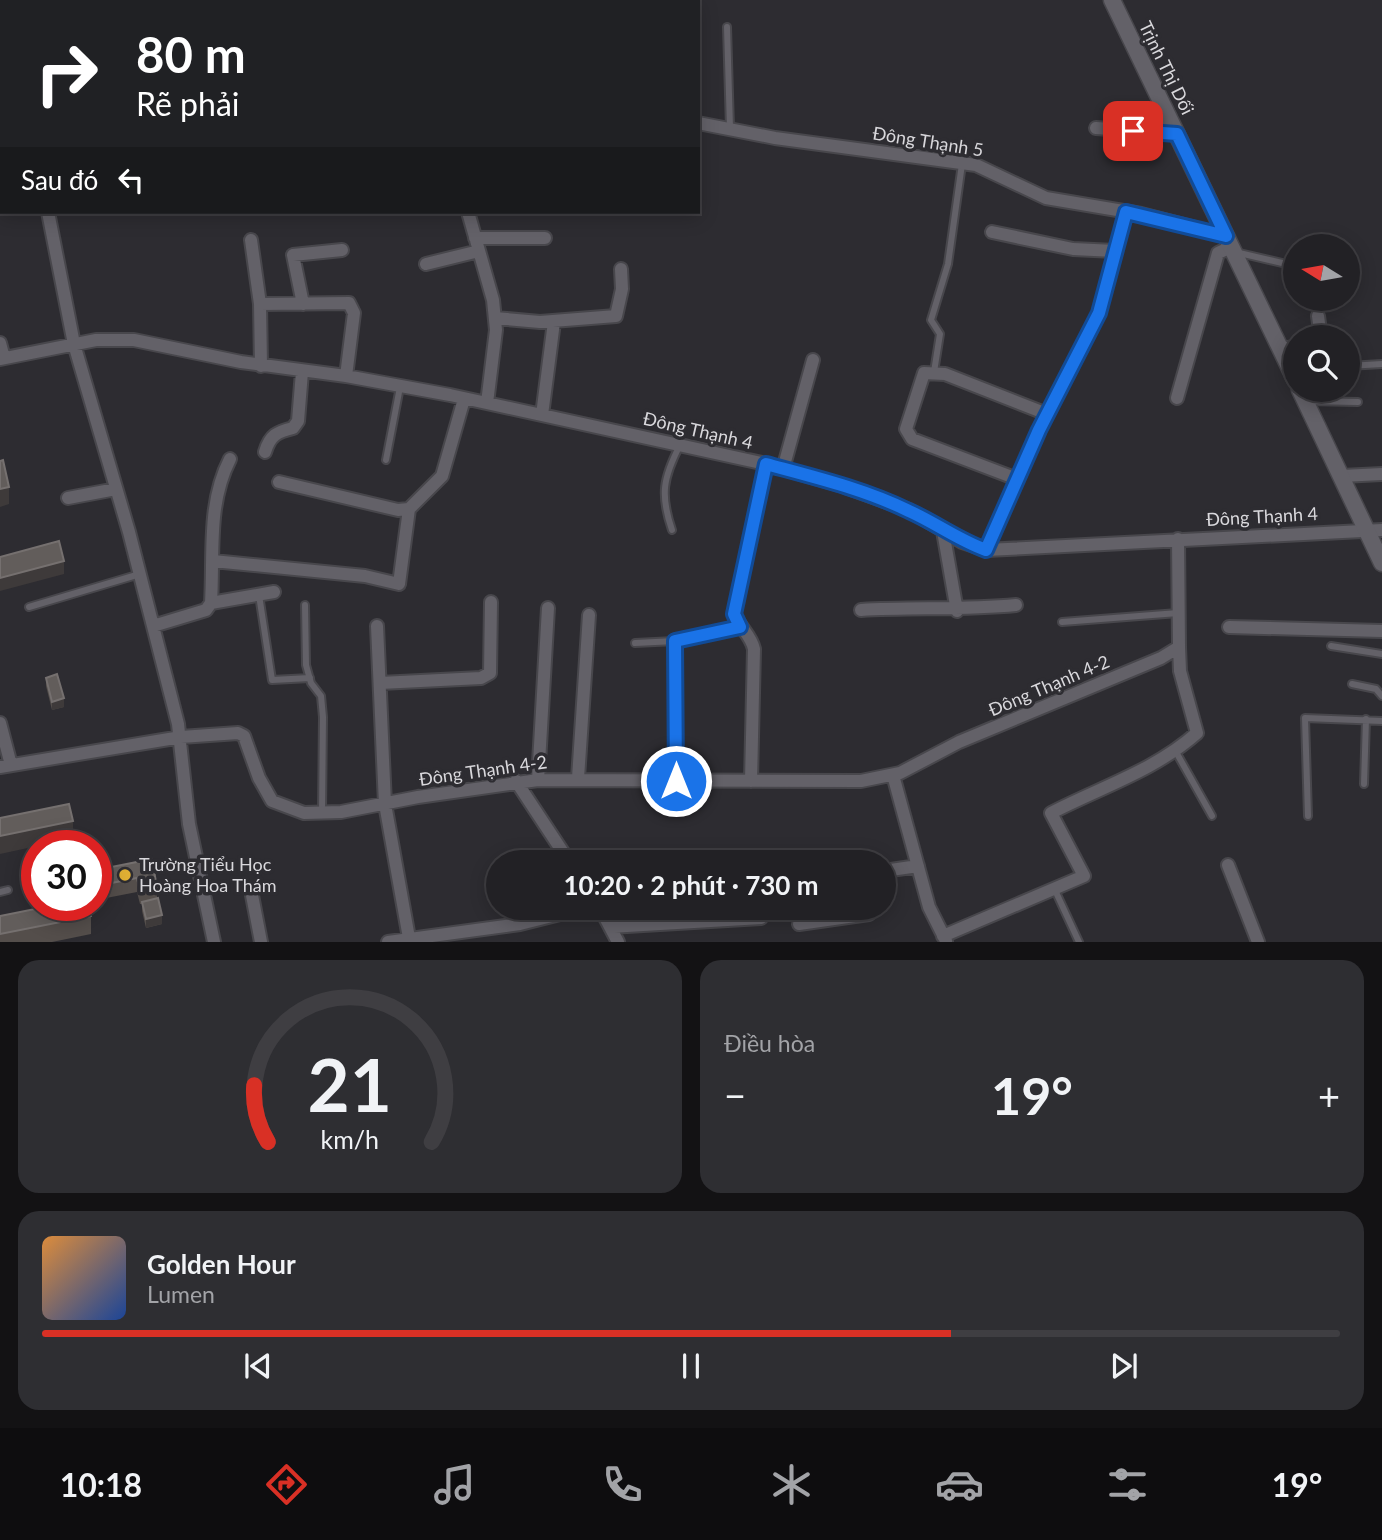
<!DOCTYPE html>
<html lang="vi">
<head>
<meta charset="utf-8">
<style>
	body { margin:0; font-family:Lato,sans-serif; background:#2e2e32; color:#f1f3f6; height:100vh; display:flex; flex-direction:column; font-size:26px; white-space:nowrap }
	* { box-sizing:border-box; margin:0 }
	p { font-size:23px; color:#a2a3a7 }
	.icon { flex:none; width:38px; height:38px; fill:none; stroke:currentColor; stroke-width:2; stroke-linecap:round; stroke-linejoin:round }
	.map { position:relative; height:942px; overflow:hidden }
	.drawer { display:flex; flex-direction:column; gap:18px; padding:18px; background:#131214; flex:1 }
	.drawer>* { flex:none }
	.guide { position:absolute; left:0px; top:0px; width:700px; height:214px; box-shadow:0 4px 18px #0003,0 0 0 2px #3f3e42; background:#202124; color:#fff; overflow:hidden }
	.needle { width:46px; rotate:281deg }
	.controls { position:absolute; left:1283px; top:234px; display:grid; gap:14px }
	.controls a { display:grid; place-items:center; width:77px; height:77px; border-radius:50%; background:#222125; box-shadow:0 4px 18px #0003,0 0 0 2px #3f3e42; font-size:35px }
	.speed { position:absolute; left:21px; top:830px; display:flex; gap:14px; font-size:35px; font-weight:700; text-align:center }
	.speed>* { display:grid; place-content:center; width:91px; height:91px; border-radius:50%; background:#222125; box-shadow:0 4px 18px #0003,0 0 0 2px #3f3e42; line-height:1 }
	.speed .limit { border:10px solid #d22; background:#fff; color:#111 }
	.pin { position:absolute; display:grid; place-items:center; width:60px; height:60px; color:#fff; margin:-30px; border-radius:14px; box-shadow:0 4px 10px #0006 }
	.me { position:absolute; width:77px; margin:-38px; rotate:0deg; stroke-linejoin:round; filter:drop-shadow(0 0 5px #0008) }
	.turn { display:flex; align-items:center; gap:24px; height:147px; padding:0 21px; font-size:32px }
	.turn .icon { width:91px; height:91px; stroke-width:2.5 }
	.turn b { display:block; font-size:49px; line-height:60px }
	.then { display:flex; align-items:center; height:66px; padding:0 21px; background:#0003; gap:14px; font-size:26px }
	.big { font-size:52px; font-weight:700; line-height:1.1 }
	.drawer .tile { flex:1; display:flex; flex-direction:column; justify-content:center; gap:10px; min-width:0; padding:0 24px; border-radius:21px; background:#2e2e32 }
	.drawer .dial { align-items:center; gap:0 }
	.dial svg { height:182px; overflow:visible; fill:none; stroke:#3f3e42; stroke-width:7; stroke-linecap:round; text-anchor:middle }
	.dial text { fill:#f1f3f6; stroke:none }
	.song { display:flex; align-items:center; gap:21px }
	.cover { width:84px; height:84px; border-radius:10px; background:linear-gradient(135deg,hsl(30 70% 55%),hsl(220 70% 35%)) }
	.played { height:7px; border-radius:4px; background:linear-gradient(90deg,#d93025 70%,#3f3e42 70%) }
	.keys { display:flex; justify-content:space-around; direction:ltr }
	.heat { display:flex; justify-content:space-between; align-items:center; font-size:38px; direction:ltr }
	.drawer .tiles { flex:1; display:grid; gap:18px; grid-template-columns:1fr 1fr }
	.tile:last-child { grid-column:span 2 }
	.trip { position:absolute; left:486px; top:850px; width:410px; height:70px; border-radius:35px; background:#222125; box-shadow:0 4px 18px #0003,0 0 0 2px #3f3e42; font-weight:700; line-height:70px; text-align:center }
	.tabs { display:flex; height:112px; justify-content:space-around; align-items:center; background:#0e0d0f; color:#a2a3a7 }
	.tabs .icon { width:49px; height:49px }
	.tabs .active { color:#d93025 }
	.tabs b { font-size:32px; color:#f1f3f6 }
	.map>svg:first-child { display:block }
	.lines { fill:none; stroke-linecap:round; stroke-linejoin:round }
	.service-casing { stroke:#48474c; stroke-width:10 }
	.minor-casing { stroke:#48474c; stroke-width:16 }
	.secondary-casing { stroke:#48474c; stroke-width:19 }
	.service { stroke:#636168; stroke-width:6 }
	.minor { stroke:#636168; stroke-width:12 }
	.secondary { stroke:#636168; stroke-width:16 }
	.wall { fill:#544e4b }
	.shaded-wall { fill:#3e3a3a }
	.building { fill:#625d5b; stroke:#75706f; stroke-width:2 }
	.route-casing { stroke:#114b97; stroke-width:18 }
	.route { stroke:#1a73e8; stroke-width:12 }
	.poi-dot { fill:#e0b034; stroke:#2d2c31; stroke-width:2.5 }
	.labels { text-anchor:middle; stroke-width:7; stroke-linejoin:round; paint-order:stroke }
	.street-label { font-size:18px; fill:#d9d8dc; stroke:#2d2c31 }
	.poi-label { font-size:18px; fill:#d9d8dc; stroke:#2d2c31; text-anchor:start }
</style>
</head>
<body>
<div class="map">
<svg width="1382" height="942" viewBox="0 0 1382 942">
	<rect width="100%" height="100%" fill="#2d2c31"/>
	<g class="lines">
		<!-- service casing -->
		<g class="service-casing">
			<path id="service" d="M727,27L730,128
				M1235,252L1295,266
				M1348,366L1382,364
				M934,372L940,334L931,320L948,264L962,164
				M1307,401L1358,402
				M386,460L400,387
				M672,530C660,495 663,478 680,445
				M259,595L272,680L310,678
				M305,605L306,665L311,683L321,696L323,717L322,813
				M29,607L140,574
				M1062,622L1178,613
				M635,643L675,641L740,627
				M1331,646L1382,654
				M1352,684L1376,689L1382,696
				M1176,752L1212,816
				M1364,784L1366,719
				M1308,816L1305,718L1382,721
				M1054,888L1079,942
				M0,892L8,890"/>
		</g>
		<!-- minor casing -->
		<g class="minor-casing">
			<path id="minor" d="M421,0V2
				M545,0L546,2
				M15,2L17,0
				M0,12L2,11
				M698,123L775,138L976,165L1046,198L1141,214L1226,236
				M1096,128L1177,134
				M48,212L74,344L129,532L178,724L189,824L214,942
				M468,212L493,300L496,330L487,403
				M992,232L1073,249L1115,251
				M475,238H545
				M251,240L260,304L261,366
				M426,264L479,251
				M260,304L349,303L354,313L346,376
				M303,304L293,255L342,250
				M1318,316L1321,338
				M495,318L540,322L616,316L622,289L621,269
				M0,343L4,358
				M1281,349L1295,347
				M0,359L96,340H134L241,362L346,376L450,395L766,464L840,485L909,510L962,542L986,550L1382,530
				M1177,398L1218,253L1231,247
				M542,415L554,322
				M265,452C270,435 277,432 293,428L298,421L302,372
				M783,469L813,360
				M1342,476L1382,474
				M1017,479L912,439L906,429L924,373L945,374L1047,414
				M279,482L398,510L409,509L442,476L464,399
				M68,498L116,489
				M943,531L957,611
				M986,550L1039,430L1099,313L1126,212
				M213,561L365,576L399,584L409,509
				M211,603L274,592
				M861,610C914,607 964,610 1016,605
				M153,626L206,610L211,603C214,553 207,504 230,459
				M377,626L385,804L409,938
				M1229,627L1382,631
				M675,641L676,781
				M380,683L481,678L490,673L491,602
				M0,723L11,765
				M0,767L181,737L238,733L244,736L259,778L272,801L304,813L341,812L418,797L538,780L861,781L900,773L959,742L1161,658L1179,647L1178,539
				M893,775L929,907L946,941
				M578,778L589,615
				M538,780L548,608
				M516,781L570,863
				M751,781L754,649C751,635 740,628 734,614L766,464
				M1228,865L1258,942
				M884,871L918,866
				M251,890L261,942
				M600,908L618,942
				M799,924L869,914V908
				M610,927L761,918
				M943,936L1084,876L1051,813C1101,787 1154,771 1197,733L1180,671L1179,647
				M388,942L520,924L584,908"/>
		</g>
		<!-- secondary casing -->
		<g class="secondary-casing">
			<path id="secondary" d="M1112,0L1295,379
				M1300,390L1382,563"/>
		</g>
		<!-- service -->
		<use href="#service" class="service"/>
		<!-- minor -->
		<use href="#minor" class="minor"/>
		<!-- secondary -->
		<use href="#secondary" class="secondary"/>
	</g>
	<!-- wall -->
	<path class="wall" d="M46,678L64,707L52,710L46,686Z
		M152,859L157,888V898L162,924L146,928L142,911V904H140L137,892L96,900V870Z
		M0,916H91V934L52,942H0Z"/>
	<!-- shaded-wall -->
	<path class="shaded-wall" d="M9,487V504L0,507V489Z
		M64,561V574L0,591V578Z
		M64,698V707L52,710V702Z
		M73,821V839L43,845H37V846L0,854V836Z
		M162,915V924L146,928V919Z"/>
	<!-- building -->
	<path class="building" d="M3,460L9,487L0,489V461Z
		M59,541L64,561L0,578V557Z
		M57,674L64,698L52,702L46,678Z
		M69,804L73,821L0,836V818Z
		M152,859L157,888L140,891L137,878L96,886V870Z
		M158,898L162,915L146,919L142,902Z
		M55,905H89L91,916L0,934V916Z"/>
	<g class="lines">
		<!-- route casing -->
		<g class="route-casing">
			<path id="route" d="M676,781L675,641L740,627L734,614L766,464C814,477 864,489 909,511C936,523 958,540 986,550L1039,430L1099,313L1126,212L1226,236L1177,134L1133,131"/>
		</g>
		<!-- route -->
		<use href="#route" class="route"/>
	</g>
	<!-- markers -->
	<circle class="poi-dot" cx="125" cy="875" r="7"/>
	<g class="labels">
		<!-- street labels -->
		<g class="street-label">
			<text transform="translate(1166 68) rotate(64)" y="6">Trịnh Thị Dối</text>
			<text transform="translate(928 142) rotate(9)" y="6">Đông Thạnh 5</text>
			<text transform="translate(698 431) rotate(13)" y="6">Đông Thạnh 4</text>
			<text transform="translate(1262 517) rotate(-3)" y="6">Đông Thạnh 4</text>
			<text transform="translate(1049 686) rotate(-23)" y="6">Đông Thạnh 4-2</text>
			<text transform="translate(483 771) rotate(-8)" y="6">Đông Thạnh 4-2</text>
		</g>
		<!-- poi labels -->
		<g class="poi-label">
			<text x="139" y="871">Trường Tiểu Học<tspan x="139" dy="21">Hoàng Hoa Thám</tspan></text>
		</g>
	</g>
</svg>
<div class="controls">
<a><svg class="needle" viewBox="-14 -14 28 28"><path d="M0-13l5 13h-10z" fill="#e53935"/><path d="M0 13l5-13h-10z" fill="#a2a3a7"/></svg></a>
<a><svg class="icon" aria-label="search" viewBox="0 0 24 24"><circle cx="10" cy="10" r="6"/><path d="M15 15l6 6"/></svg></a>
</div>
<div class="speed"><div class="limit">30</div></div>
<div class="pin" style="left:1133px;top:131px;background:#d93025"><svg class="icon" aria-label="arrive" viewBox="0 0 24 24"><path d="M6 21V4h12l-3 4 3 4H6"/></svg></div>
<svg class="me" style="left:676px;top:781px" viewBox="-20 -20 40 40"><circle r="17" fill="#1a73e8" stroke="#fff" stroke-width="3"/><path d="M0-11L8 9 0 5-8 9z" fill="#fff"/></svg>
<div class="trip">10:20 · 2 phút · 730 m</div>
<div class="guide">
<div class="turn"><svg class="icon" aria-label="right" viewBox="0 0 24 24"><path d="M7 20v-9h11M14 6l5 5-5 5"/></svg><div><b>80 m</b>Rẽ phải</div></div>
<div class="then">Sau đó<svg class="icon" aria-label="left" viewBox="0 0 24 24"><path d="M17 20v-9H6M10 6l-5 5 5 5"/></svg></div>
</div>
</div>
<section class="drawer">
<div class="tiles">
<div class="tile dial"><svg viewBox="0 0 100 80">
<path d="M14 69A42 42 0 1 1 86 69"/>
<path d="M14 69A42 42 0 0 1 8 44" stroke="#d93025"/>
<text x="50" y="56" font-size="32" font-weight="700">21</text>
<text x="50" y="72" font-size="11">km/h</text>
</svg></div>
<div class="tile"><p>Điều hòa</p>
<div class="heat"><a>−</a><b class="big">19°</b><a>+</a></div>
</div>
<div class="tile">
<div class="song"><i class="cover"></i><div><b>Golden Hour</b><p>Lumen</p></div></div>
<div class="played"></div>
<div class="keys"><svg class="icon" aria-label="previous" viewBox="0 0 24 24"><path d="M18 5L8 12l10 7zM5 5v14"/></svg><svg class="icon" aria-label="pause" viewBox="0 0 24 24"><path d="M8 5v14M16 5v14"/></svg><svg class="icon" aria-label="next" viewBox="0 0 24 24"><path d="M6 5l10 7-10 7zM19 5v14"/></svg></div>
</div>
</div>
</section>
<nav class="tabs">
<b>10:18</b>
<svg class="icon active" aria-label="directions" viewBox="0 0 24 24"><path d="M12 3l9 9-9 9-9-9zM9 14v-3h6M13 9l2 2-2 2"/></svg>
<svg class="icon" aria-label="music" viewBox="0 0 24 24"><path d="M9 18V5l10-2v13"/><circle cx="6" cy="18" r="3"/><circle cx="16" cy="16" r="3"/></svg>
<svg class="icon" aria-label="phone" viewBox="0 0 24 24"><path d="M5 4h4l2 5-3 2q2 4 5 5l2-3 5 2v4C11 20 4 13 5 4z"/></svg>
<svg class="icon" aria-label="climate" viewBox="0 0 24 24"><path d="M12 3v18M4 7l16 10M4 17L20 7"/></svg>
<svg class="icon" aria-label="car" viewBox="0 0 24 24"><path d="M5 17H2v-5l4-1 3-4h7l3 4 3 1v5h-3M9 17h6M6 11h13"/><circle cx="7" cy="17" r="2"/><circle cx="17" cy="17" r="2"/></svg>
<svg class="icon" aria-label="filters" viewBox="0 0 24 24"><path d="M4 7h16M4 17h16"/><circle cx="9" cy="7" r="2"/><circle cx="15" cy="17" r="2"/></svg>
<b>19°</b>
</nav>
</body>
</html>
